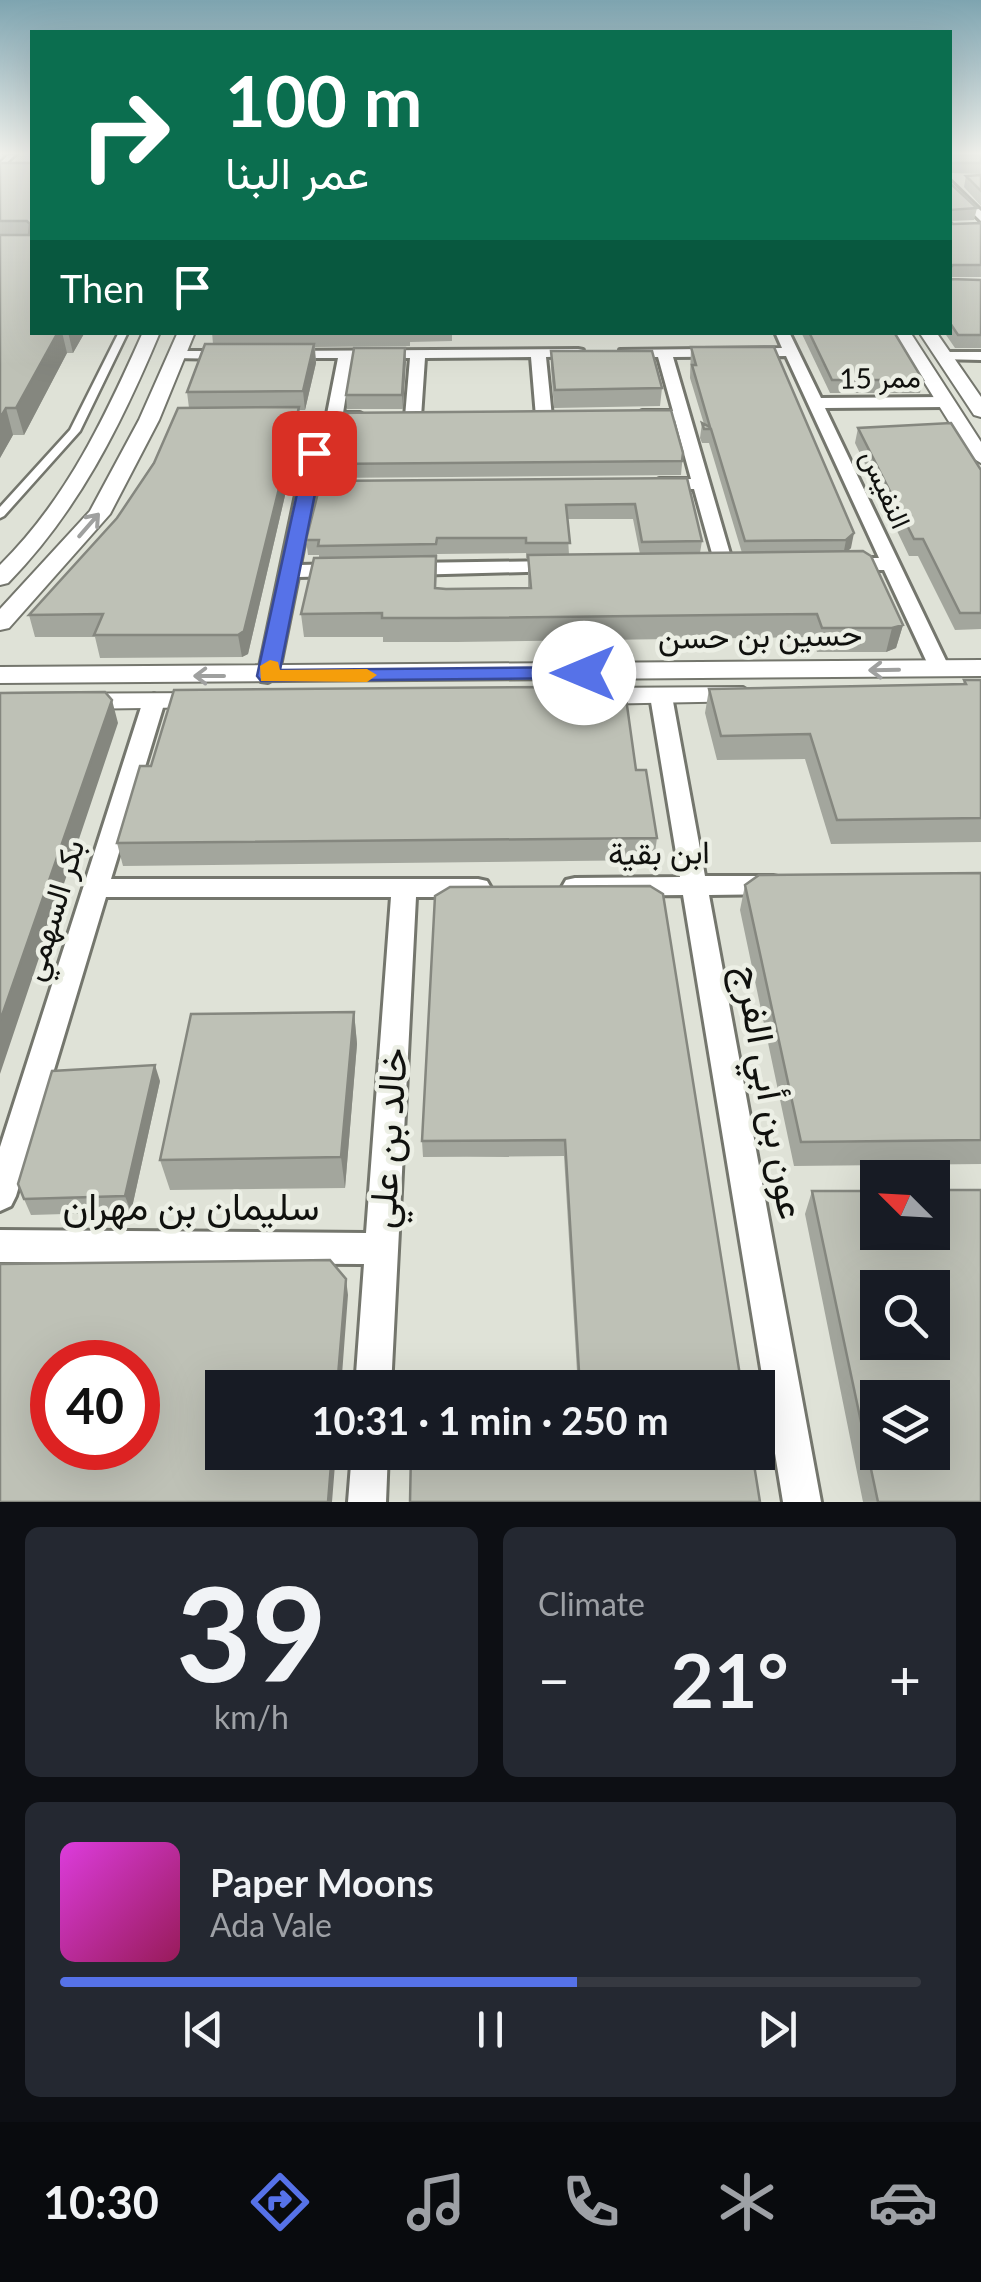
<!DOCTYPE html>
<html lang="en">
<head>
<meta charset="utf-8">
<style>
	body { margin:0; font-family:Lato,Vazirmatn,sans-serif; background:#242831; color:#f1f3f6; height:100vh; display:flex; flex-direction:column; font-size:38px; white-space:nowrap }
	* { box-sizing:border-box; margin:0 }
	p { font-size:32px; color:#9ea1a6 }
	.icon { flex:none; width:55px; height:55px; fill:none; stroke:currentColor; stroke-width:2; stroke-linecap:round; stroke-linejoin:round }
	.map { position:relative; height:1502px; overflow:hidden }
	.drawer { display:flex; flex-direction:column; gap:25px; padding:25px; background:#0d0f14; flex:1 }
	.drawer>* { flex:none }
	.guide { position:absolute; left:30px; top:30px; width:922px; height:305px; border-radius:0px; box-shadow:0 10px 40px #0002; background:#0b6e4f; color:#fff; overflow:hidden }
	.needle { width:65px; rotate:294deg }
	.controls { position:absolute; left:860px; top:1160px; display:grid; gap:20px }
	.controls a { display:grid; place-items:center; width:90px; height:90px; border-radius:0px; background:#171b24; box-shadow:0 10px 40px #0002; font-size:50px }
	.speed { position:absolute; left:30px; top:1340px; display:flex; gap:20px; font-size:50px; font-weight:700; text-align:center }
	.speed>* { display:grid; place-content:center; width:130px; height:130px; border-radius:50%; background:#171b24; box-shadow:0 10px 40px #0002; line-height:1 }
	.speed .limit { border:15px solid #d22; background:#fff; color:#111 }
	.pin { position:absolute; display:grid; place-items:center; width:85px; height:85px; color:#fff; margin:-42px; border-radius:20px; box-shadow:0 5px 15px #0006 }
	.me { position:absolute; width:110px; margin:-55px; rotate:270deg; stroke-linejoin:round; filter:drop-shadow(0 0 8px #0008) }
	.turn { display:flex; align-items:center; gap:35px; height:210px; padding:0 30px; font-size:45px }
	.turn .icon { width:130px; height:130px; stroke-width:2.5 }
	.turn b { display:block; font-size:70px; line-height:85px }
	.then { display:flex; align-items:center; height:95px; padding:0 30px; background:#0003; gap:20px; font-size:38px }
	.big { font-size:75px; font-weight:700; line-height:1.1 }
	.drawer .tile { flex:1; display:flex; flex-direction:column; justify-content:center; gap:15px; min-width:0; padding:0 35px; border-radius:15px; background:#242831 }
	.drawer .dial { align-items:center; gap:0 }
	.dial b { font-size:130px; line-height:1 }
	.song { display:flex; align-items:center; gap:30px }
	.cover { width:120px; height:120px; border-radius:15px; background:linear-gradient(135deg,hsl(300 70% 55%),hsl(330 70% 35%)) }
	.played { height:10px; border-radius:5px; background:linear-gradient(90deg,#5672e8 60%,#363941 60%) }
	.keys { display:flex; justify-content:space-around; direction:ltr }
	.heat { display:flex; justify-content:space-between; align-items:center; font-size:55px; direction:ltr }
	.drawer .tiles { flex:1; display:grid; gap:25px; grid-template-columns:1fr 1fr }
	.tile:last-child { grid-column:span 2 }
	.trip { position:absolute; left:205px; top:1370px; width:570px; height:100px; border-radius:0px; background:#171b24; box-shadow:0 10px 40px #0002; font-weight:700; line-height:100px; text-align:center }
	.dock { display:flex; height:160px; justify-content:space-around; align-items:center; background:#090b0e; color:#9ea1a6 }
	.dock .icon { width:70px; height:70px }
	.dock .on { color:#5672e8 }
	.dock b { font-size:45px; color:#f1f3f6 }
	.map>svg:first-child { display:block }
	.lines { fill:none; stroke-linecap:round; stroke-linejoin:round }
	.pedestrian-casing { stroke:#74766d; stroke-width:5 }
	.minor-casing { stroke:#74766d; stroke-width:6 }
	.tertiary-casing { stroke:#74766d; stroke-width:4 }
	.pedestrian { fill:#fff; fill-rule:evenodd }
	.minor { fill:#fff; fill-rule:evenodd }
	.tertiary { fill:#fff; fill-rule:evenodd }
	.wall { fill:#a3a69d; fill-rule:evenodd }
	.shaded-wall { fill:#85877f }
	.building { fill:#bec1b6; stroke:#85877f; stroke-width:2.5; fill-rule:evenodd }
	.oneway { stroke:#9fa09f }
	.route { fill:#5672e8; stroke:#384a97; stroke-width:2.5 }
	.slow { fill:#f59e0b }
	.labels { text-anchor:middle; stroke-width:9; stroke-linejoin:round; paint-order:stroke }
	.far-street-label { font-size:28px; fill:#10110e; stroke:#ecefe5 }
	.street-label { font-size:32px; fill:#10110e; stroke:#ecefe5 }
	.near-street-label { font-size:38px; fill:#10110e; stroke:#ecefe5 }
</style>
</head>
<body>
<div class="map">
<svg width="981" height="1502" viewBox="0 0 981 1502">
	<rect width="100%" height="100%" fill="#dfe2d7"/>
	<g class="lines">
		<!-- pedestrian casing -->
		<g class="pedestrian-casing">
			<path id="pedestrian" d="M8,155H15L0,169V163Z
				M119,332H128L80,431L4,516L0,518V507L70,430Z"/>
		</g>
		<!-- minor casing -->
		<g class="minor-casing">
			<path id="minor" d="M950,181L981,211V221L950,191Z
				M775,332H789L821,398L944,397L952,402L944,407L825,408L950,669L947,673H933L930,669L884,570H848L839,564L848,558H879L786,356L673,357L733,564L731,568L724,570L715,564L694,489H659L650,484L659,479H691L675,420L642,421L634,416L642,411H673L658,357H625L620,356V350L782,348Z
				M578,349L583,350V356L546,357L552,417L544,422L536,417L531,357L425,358L421,417L413,422L405,417L410,358H352L343,413H360L368,418L360,423H327L316,482L347,481L356,486L347,491L314,492L300,565L341,564L350,570L341,576L298,577L278,676L268,682L261,681L258,676L311,423L272,424L264,419L272,414H327L338,358H285L278,354L280,351Z
				M179,351H228L235,355L228,359L174,358L172,355Z
				M944,352H981V360L939,359L937,356Z
				M556,561L563,563V571L408,575L399,569L408,563Z
				M661,689L672,696L705,876H773L782,878L786,885L782,892L773,894L709,895L821,1502H783L683,895L575,896L566,894L562,887L566,880L575,878L680,877L650,696Z
				M154,694L165,701L111,879H478L487,881L491,888L487,895L478,897H416L391,1388H355L364,1264L0,1262V1230L366,1233L391,897H106L16,1196L11,1206L0,1211V1147L143,701Z
				M352,1452H388L386,1502H348Z"/>
		</g>
		<!-- tertiary casing -->
		<g class="tertiary-casing">
			<path id="tertiary" d="M143,332H160C121,425 79,510 8,583L0,585V565C67,499 105,417 143,332Z
				M178,332H195L159,420L110,514L9,628L0,630V609L90,511L139,420Z
				M893,332H910L981,442V463L971,457Z
				M919,332H936L981,397V417L974,415Z
				M981,660V676L0,683V667Z
				M743,687L756,695L752,701L591,704L578,696L591,688Z
				M208,693L221,701L217,707L0,710V694Z"/>
		</g>
		<!-- pedestrian -->
		<use href="#pedestrian" class="pedestrian"/>
		<!-- minor -->
		<use href="#minor" class="minor"/>
		<!-- tertiary -->
		<use href="#tertiary" class="tertiary"/>
	</g>
	<!-- wall -->
	<path class="wall" d="M950,155H981V174L950,173Z
		M0,163H32V332H85L73,353H67L24,435H13L0,458Z
		M981,175V206L964,187L966,176Z
		M950,183L977,208L974,220L950,221Z
		M950,222L953,224L981,223V277H950V279L981,280V348H955L944,332H950Z
		M212,332H452V341L410,342V346L315,347L316,363L305,410H299L301,427L248,654L242,657L100,658L95,637H35L29,615L117,518L189,408L187,392L213,344Z
		M801,332H894L923,380L920,393H830Z
		M691,347H774L851,548L847,551L903,625L896,648L886,652H817L812,637L456,642H383V637H304L301,614L319,558V555H308L306,540L687,478L702,541L700,553H742L709,443H702L700,438L702,423L704,424L690,378ZM567,519H633L640,554L569,555ZM526,553V559L528,558V588H436L437,554Z
		M405,348L403,409H347L346,395Z
		M551,351L662,388L660,406L554,408L551,368Z
		M858,428L981,470V629L955,630L918,556H909L855,443Z
		M683,453L681,475L325,478L324,464Z
		M964,680H981V842L831,844L805,759L717,760L705,713L709,689L963,684Z
		M549,691L636,770L657,838L654,860L123,866L117,843L151,766Z
		M981,873V1164L794,1166L740,910L745,885Z
		M435,896L742,1388H578L564,1156L423,1157L422,1141Z
		M354,1012L357,1044L345,1188L170,1190L160,1160Z
		M160,1081L131,1212L31,1215L24,1199Z
		M812,1191L981,1502H863L805,1214Z"/>
	<!-- shaded-wall -->
	<path class="shaded-wall" d="M58,332H62L67,353L24,435L16,408Z
		M68,332H85L73,353Z
		M314,344L316,363L305,410L303,391Z
		M405,348L406,362L403,409L402,395Z
		M299,407L301,427L248,654L242,657L238,635Z
		M6,408L13,435L0,458V418Z
		M854,533L851,548L843,556L846,540Z
		M903,625L896,648L886,652L892,628Z
		M112,700L118,723L0,1074V1021Z
		M354,1012L357,1044L345,1188L341,1157Z
		M155,1065L160,1081L131,1212L125,1196Z
		M346,1279L348,1295L341,1388H337Z
		M332,1452H336L332,1502H328Z"/>
	<!-- building -->
	<path class="building" d="M950,155H981V163H952L950,165Z
		M0,163H32V332H58L16,408H6L0,418V235H29L30,224L27,221H0Z
		M981,175V191L966,176Z
		M950,183L977,208L950,210Z
		M950,221L953,224L981,223V265H953L950,268Z
		M950,277V279L981,280V335H958L950,323Z
		M212,332H388L212,333Z
		M809,332H894L923,380H832Z
		M205,344H314L303,391L187,392Z
		M691,347H774L854,533L846,540L745,541L711,429H704L702,423L710,427L692,365H696Z
		M354,348H405L402,395H346Z
		M551,351H652L662,388L555,390Z
		M299,407L244,631L238,635H94L103,614L29,615L117,518L154,463L178,408Z
		M671,410L683,453L682,461L324,464L329,413Z
		M951,423L981,470V613H960L923,539H914L858,428Z
		M687,478L702,541L642,542L635,504L566,505L570,543H526V538H437L436,544L318,546L319,540H306L321,481Z
		M863,551L871,556L903,625L892,628H822L817,614L456,618H382V613L301,614L314,558L436,556L435,588L446,589L531,588L528,555Z
		M964,680H981V818L837,820L810,734L721,736L709,689L966,684Z
		M548,687L549,691H625L636,770H646L657,838L117,843L140,766H151L174,690Z
		M105,692L112,700L0,1021V693Z
		M981,873V1140L801,1142L745,885L759,875Z
		M650,886L663,894L742,1388H580L565,1140L422,1141L435,896L450,887Z
		M354,1012L341,1157L160,1160L191,1014Z
		M155,1065L125,1196L24,1199L18,1184L52,1071Z
		M932,1190H981V1502H878L812,1191H878V1232H932ZM878,1288H932V1342H878ZM878,1398H932V1452H878Z
		M330,1260L346,1279L337,1388H222V1452H332L328,1502H0V1264ZM52,1362H138V1448H52Z
		M411,1452H752L760,1502H410Z"/>
	<!-- one-way arrows -->
	<defs><path id="oneway-shaft" d="M-6 0H5M1.5-3L5.5 0L1.5 3" fill="none" stroke-width="1.6" stroke-linecap="round" stroke-linejoin="round" transform="scale(2.5)"/></defs>
	<g class="oneway">
		<use href="#oneway-shaft" transform="translate(89 525) rotate(-49)"/>
		<use href="#oneway-shaft" transform="translate(884 670) rotate(179)"/>
		<use href="#oneway-shaft" transform="translate(209 676) rotate(-180)"/>
	</g>
	<!-- sky -->
	<linearGradient id="sky" x2="0" y2="1"><stop stop-color="#7ea4b0"/><stop offset="0.42" stop-color="#f1f2ed"/><stop offset="1" stop-color="#f1f2ed" stop-opacity="0"/></linearGradient>
	<rect width="981" height="365" fill="url(#sky)"/>
	<!-- route -->
	<path class="route" d="M314,448L323,453L280,670L584,667L595,673L591,678L261,681L257,676L306,453Z"/>
	<!-- slow -->
	<path class="slow" d="M270,660L278,662L280,670L367,669L377,675L367,682L261,681L260,666Z"/>
	<g class="labels">
		<!-- far-street labels -->
		<g class="far-street-label">
			<text transform="translate(880 378) rotate(-1)" y="10">ممر 15</text>
			<text transform="translate(886 489) rotate(66)" y="10">النفيس</text>
		</g>
		<!-- street labels -->
		<g class="street-label">
			<text transform="translate(760 636) rotate(-1)" y="11">حسين بن حسن</text>
			<text transform="translate(659 853) rotate(-1)" y="11">ابن بقية</text>
			<text transform="translate(53 910) rotate(-73)" y="11">بكر السهمي</text>
		</g>
		<!-- near-street labels -->
		<g class="near-street-label">
			<text transform="translate(770 1092) rotate(80)" y="13">عون بن أبي الفرج</text>
			<text transform="translate(388 1138) rotate(-86)" y="13">خالد بن علي</text>
			<text x="191" y="1220">سليمان بن مهران</text>
		</g>
	</g>
</svg>
<div class="controls">
<a><svg class="needle" viewBox="-14 -14 28 28"><path d="M0-13l5 13h-10z" fill="#e53935"/><path d="M0 13l5-13h-10z" fill="#9ea1a6"/></svg></a>
<a><svg class="icon" aria-label="search" viewBox="0 0 24 24"><circle cx="10" cy="10" r="6"/><path d="M15 15l6 6"/></svg></a>
<a><svg class="icon" aria-label="layers" viewBox="0 0 24 24"><path d="M12 4l9 5-9 5-9-5zM3 14l9 5 9-5"/></svg></a>
</div>
<div class="speed"><div class="limit">40</div></div>
<div class="pin" style="left:314px;top:453px;background:#d93025"><svg class="icon" aria-label="arrive" viewBox="0 0 24 24"><path d="M6 21V4h12l-3 4 3 4H6"/></svg></div>
<svg class="me" style="left:584px;top:673px" viewBox="-20 -20 40 40"><circle r="19" fill="#fff"/><path d="M0-13L10 11 0 6-10 11z" fill="#5672e8"/></svg>
<div class="trip">10:31 · 1 min · 250 m</div>
<div class="guide">
<div class="turn"><svg class="icon" aria-label="right" viewBox="0 0 24 24"><path d="M7 20v-9h11M14 6l5 5-5 5"/></svg><div><b>100 m</b>عمر البنا</div></div>
<div class="then">Then<svg class="icon" aria-label="arrive" viewBox="0 0 24 24"><path d="M6 21V4h12l-3 4 3 4H6"/></svg></div>
</div>
</div>
<section class="drawer">
<div class="tiles">
<div class="tile dial"><b>39</b><p>km/h</p></div>
<div class="tile"><p>Climate</p>
<div class="heat"><a>−</a><b class="big">21°</b><a>+</a></div>
</div>
<div class="tile">
<div class="song"><i class="cover"></i><div><b>Paper Moons</b><p>Ada Vale</p></div></div>
<div class="played"></div>
<div class="keys"><svg class="icon" aria-label="previous" viewBox="0 0 24 24"><path d="M18 5L8 12l10 7zM5 5v14"/></svg><svg class="icon" aria-label="pause" viewBox="0 0 24 24"><path d="M8 5v14M16 5v14"/></svg><svg class="icon" aria-label="next" viewBox="0 0 24 24"><path d="M6 5l10 7-10 7zM19 5v14"/></svg></div>
</div>
</div>
</section>
<nav class="dock">
<b>10:30</b>
<svg class="icon on" aria-label="directions" viewBox="0 0 24 24"><path d="M12 3l9 9-9 9-9-9zM9 14v-3h6M13 9l2 2-2 2"/></svg>
<svg class="icon" aria-label="music" viewBox="0 0 24 24"><path d="M9 18V5l10-2v13"/><circle cx="6" cy="18" r="3"/><circle cx="16" cy="16" r="3"/></svg>
<svg class="icon" aria-label="phone" viewBox="0 0 24 24"><path d="M5 4h4l2 5-3 2q2 4 5 5l2-3 5 2v4C11 20 4 13 5 4z"/></svg>
<svg class="icon" aria-label="climate" viewBox="0 0 24 24"><path d="M12 3v18M4 7l16 10M4 17L20 7"/></svg>
<svg class="icon" aria-label="car" viewBox="0 0 24 24"><path d="M5 17H2v-5l4-1 3-4h7l3 4 3 1v5h-3M9 17h6M6 11h13"/><circle cx="7" cy="17" r="2"/><circle cx="17" cy="17" r="2"/></svg>
</nav>
</body>
</html>
